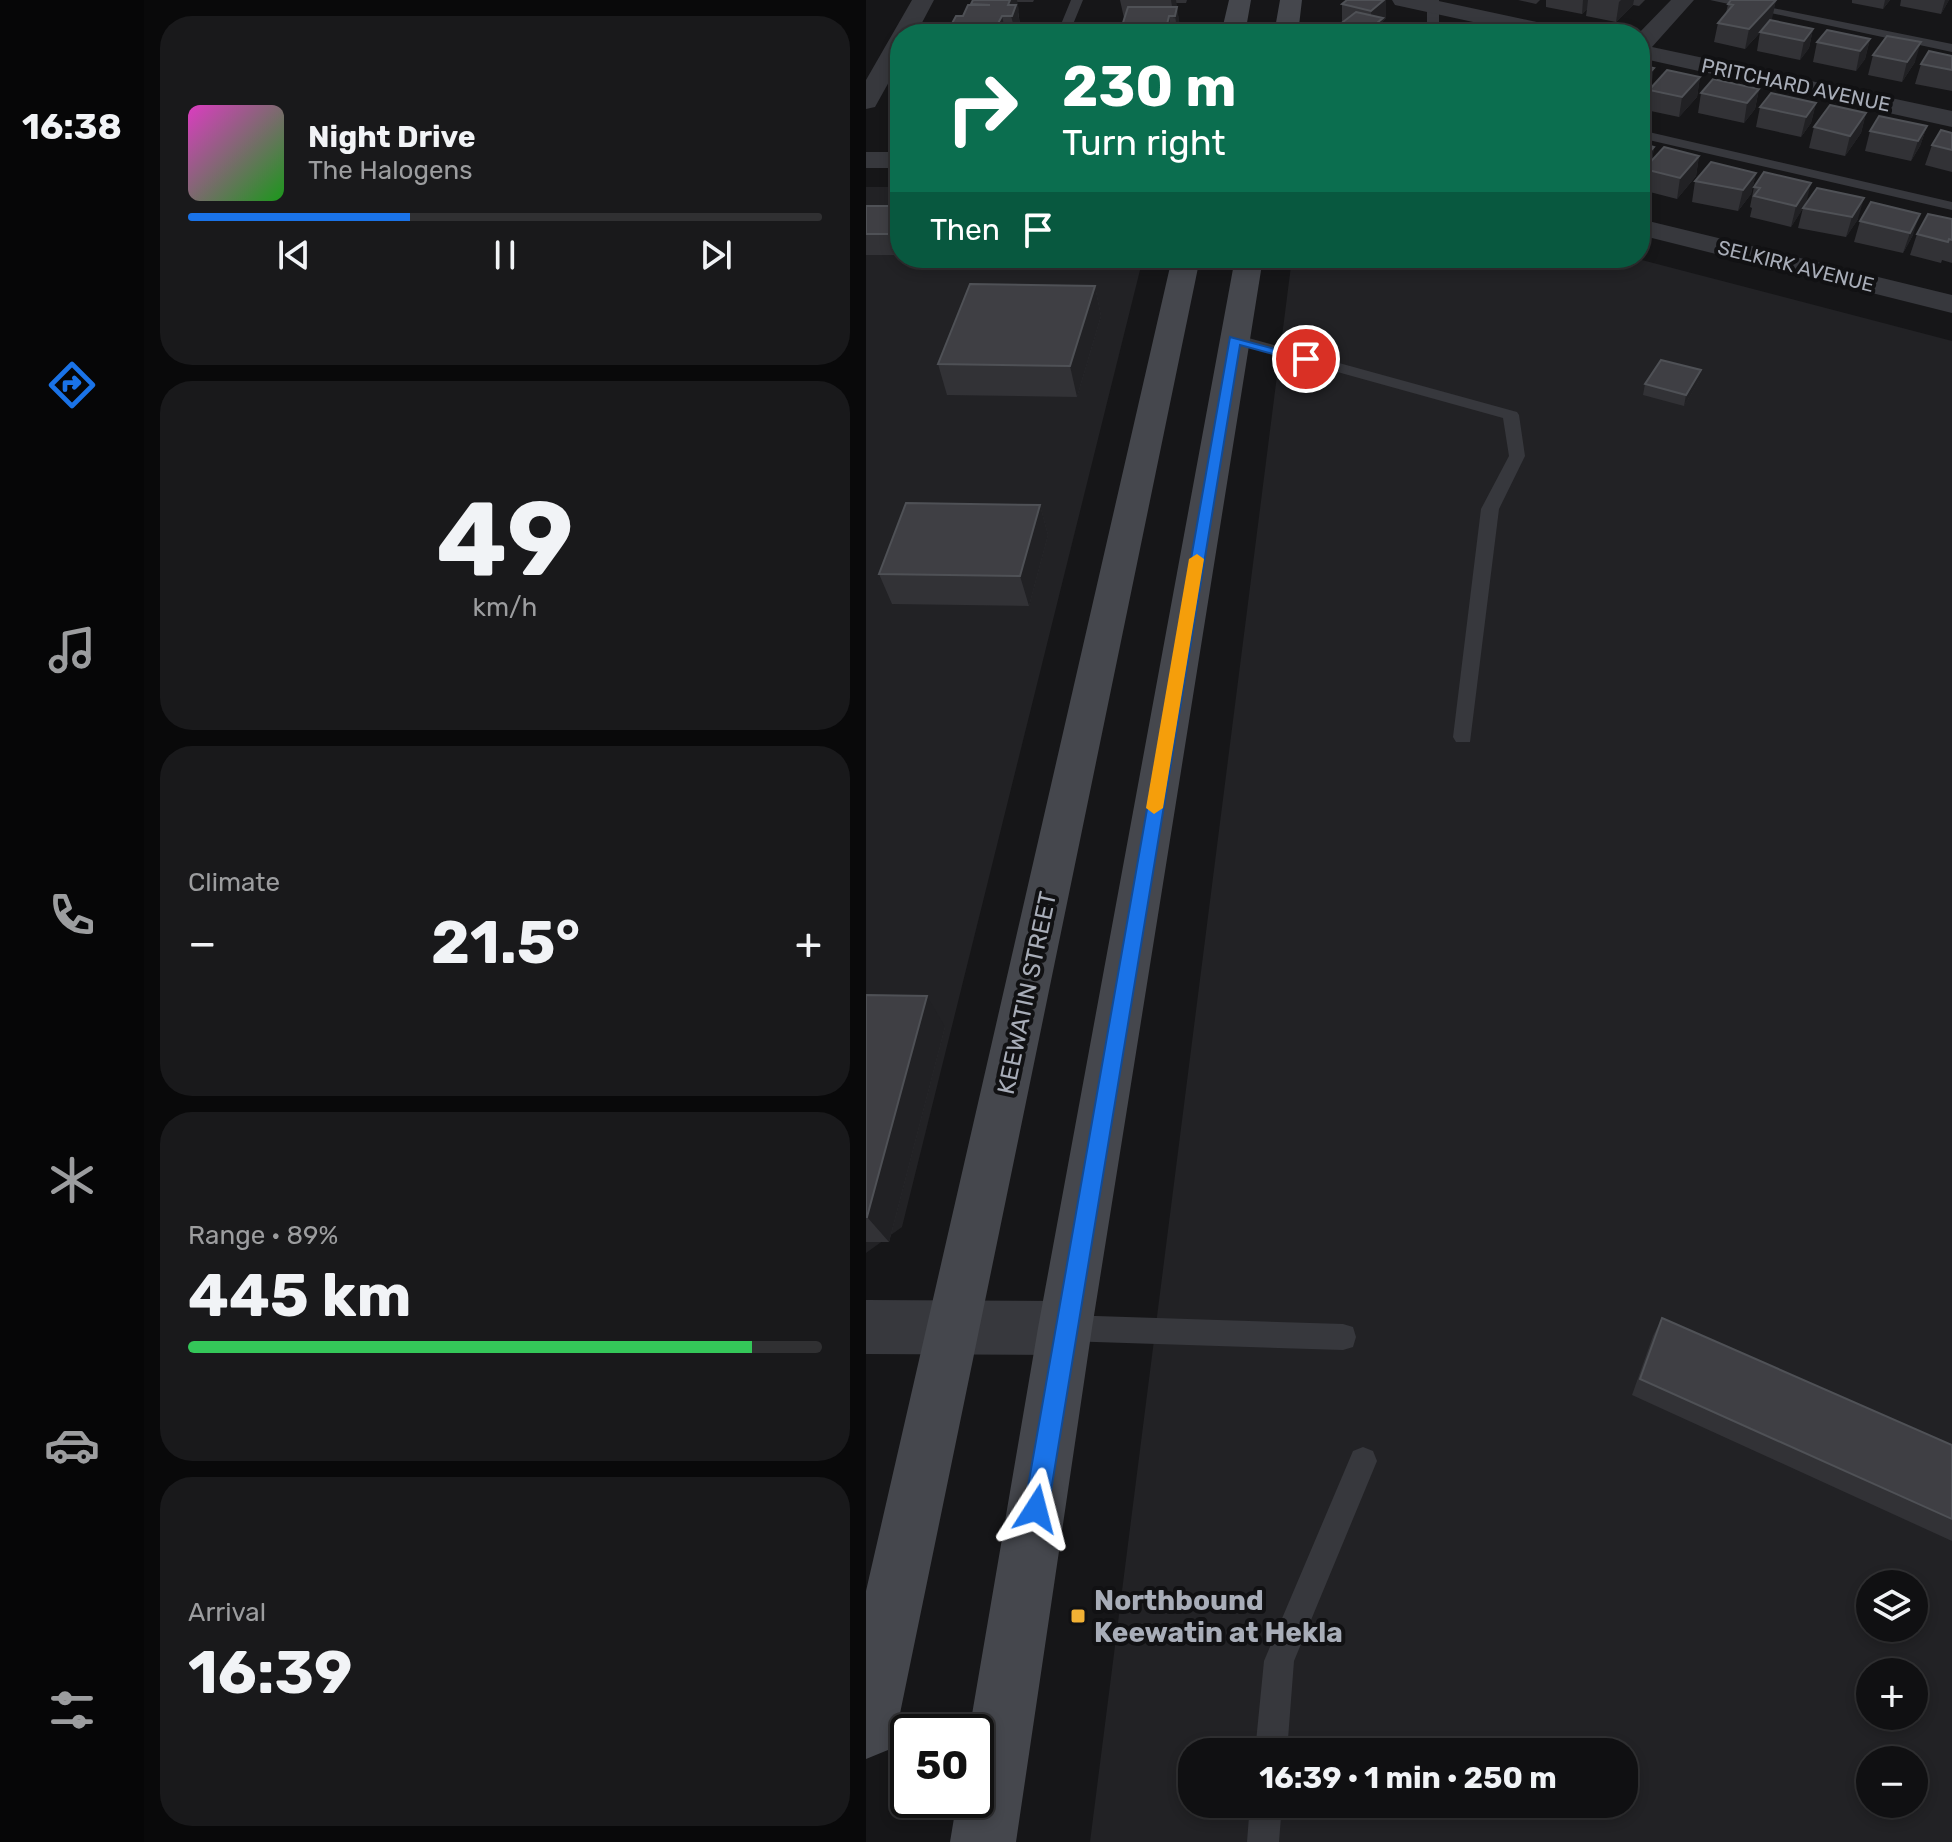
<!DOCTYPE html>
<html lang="en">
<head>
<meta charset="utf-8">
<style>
	body { margin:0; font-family:Rubik,sans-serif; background:#19191b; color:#f1f3f6; height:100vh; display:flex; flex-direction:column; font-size:30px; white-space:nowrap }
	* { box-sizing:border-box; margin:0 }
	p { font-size:26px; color:#9c9d9f }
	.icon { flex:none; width:44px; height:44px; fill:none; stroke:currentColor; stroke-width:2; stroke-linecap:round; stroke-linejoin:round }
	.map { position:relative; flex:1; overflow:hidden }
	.sheet { display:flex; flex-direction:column; gap:16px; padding:16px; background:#09090a; width:722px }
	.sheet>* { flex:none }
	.hud { position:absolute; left:24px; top:24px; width:760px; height:244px; border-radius:32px; box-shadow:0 4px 12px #0003,0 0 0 2px #303032; background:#0b6e4f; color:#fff; overflow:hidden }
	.tools { position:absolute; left:990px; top:1570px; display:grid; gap:16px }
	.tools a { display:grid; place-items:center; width:72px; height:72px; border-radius:50%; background:#101012; box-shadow:0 4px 12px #0003,0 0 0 2px #303032; font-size:40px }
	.speed { position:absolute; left:24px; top:1714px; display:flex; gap:16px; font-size:40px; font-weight:700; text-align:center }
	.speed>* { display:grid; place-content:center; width:104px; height:104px; border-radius:50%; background:#101012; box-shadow:0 4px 12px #0003,0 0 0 2px #303032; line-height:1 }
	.speed .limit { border:4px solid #111; border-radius:12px; background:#fff; color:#111 }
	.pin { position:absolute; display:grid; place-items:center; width:68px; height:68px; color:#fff; margin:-34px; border:4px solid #fff; border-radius:50%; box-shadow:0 2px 8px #0007 }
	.me { position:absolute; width:88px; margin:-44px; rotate:9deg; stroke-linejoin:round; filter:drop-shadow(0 0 6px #0008) }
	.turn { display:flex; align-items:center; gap:28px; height:168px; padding:0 40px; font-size:36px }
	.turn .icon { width:104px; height:104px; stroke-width:2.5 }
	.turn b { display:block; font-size:56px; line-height:68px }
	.then { display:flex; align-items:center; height:76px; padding:0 40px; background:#0003; gap:16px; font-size:30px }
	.big { font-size:60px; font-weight:700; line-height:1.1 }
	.sheet .tile { flex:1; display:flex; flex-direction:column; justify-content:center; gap:12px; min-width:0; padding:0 28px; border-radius:32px; background:#19191b }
	.sheet .dial { align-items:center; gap:0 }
	.dial b { font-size:104px; line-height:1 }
	.song { display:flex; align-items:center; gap:24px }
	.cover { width:96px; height:96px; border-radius:12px; background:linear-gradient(135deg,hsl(310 70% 55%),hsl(120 70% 35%)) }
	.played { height:8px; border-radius:4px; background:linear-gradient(90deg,#1a73e8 35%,#303032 35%) }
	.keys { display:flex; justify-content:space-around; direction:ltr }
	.heat { display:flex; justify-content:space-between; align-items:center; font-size:44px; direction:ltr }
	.charge { height:12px; border-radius:6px; background:linear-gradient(90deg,#34c759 89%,#303032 0) }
	.trip { position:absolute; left:312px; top:1738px; width:460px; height:80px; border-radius:32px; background:#101012; box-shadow:0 4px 12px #0003,0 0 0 2px #303032; font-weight:700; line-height:80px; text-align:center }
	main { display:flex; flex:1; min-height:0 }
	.dock { display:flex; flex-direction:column; width:144px; justify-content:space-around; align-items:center; background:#060607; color:#9c9d9f }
	.dock .icon { width:56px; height:56px }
	.dock .on { color:#1a73e8 }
	.dock b { font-size:36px; color:#f1f3f6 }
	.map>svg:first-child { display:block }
	.built { fill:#222225; fill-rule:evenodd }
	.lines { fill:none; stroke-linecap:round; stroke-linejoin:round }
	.service { fill:#37383d; fill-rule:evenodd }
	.minor { fill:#37383d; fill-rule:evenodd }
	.tertiary { fill:#37383d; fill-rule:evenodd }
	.secondary { fill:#45474d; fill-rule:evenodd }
	.wall { fill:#323236 }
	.shaded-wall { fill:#212124 }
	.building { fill:#3f3f44; stroke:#4f5156; stroke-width:2 }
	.route { fill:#1a73e8; stroke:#114b97; stroke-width:2 }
	.slow { fill:#f59e0b }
	.poi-dot { fill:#f2b134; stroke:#111113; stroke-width:3 }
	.labels { text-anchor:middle; stroke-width:8; stroke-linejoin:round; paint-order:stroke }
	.far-street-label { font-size:20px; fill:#a8adb8; stroke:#111113 }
	.street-label { font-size:24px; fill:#a8adb8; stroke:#111113 }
	.near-poi-label { font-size:28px; font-weight:bold; fill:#a8adb8; stroke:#111113; text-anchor:start }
</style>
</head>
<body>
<main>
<nav class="dock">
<b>16:38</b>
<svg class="icon on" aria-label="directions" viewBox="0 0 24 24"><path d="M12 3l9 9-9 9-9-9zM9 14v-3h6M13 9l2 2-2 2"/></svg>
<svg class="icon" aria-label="music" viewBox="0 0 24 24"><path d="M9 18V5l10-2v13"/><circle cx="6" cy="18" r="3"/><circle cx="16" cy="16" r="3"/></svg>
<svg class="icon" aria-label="phone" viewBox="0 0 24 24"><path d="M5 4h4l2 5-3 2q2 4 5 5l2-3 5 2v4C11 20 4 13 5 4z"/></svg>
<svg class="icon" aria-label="climate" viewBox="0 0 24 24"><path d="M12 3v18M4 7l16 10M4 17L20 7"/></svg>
<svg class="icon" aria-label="car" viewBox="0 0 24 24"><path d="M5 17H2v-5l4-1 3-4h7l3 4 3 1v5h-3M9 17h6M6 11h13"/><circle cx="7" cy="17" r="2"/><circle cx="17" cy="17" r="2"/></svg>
<svg class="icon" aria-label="filters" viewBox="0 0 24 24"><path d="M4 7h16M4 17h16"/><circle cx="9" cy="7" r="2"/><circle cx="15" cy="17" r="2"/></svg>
</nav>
<section class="sheet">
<div class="tile">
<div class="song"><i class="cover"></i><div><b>Night Drive</b><p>The Halogens</p></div></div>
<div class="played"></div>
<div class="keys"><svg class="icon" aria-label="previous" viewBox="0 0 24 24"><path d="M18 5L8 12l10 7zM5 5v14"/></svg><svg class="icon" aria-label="pause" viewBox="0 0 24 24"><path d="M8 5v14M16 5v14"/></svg><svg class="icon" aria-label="next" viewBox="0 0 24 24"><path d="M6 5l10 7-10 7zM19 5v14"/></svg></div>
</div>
<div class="tile dial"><b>49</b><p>km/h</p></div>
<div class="tile"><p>Climate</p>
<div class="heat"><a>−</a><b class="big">21.5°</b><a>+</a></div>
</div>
<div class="tile"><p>Range · 89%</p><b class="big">445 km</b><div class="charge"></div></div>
<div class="tile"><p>Arrival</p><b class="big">16:39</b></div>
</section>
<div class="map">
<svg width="1086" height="1842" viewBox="0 0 1086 1842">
	<rect width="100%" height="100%" fill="#161618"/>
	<!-- built -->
	<path class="built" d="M0,187H34V258H277L36,1227L0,1253Z
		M426,258H768L1086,341V1842H224ZM1004,1584H1048V1628H1004ZM1004,1672H1048V1716H1004ZM326,1752H758V1804H326ZM1004,1760H1048V1804H1004Z"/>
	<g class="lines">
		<!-- service -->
		<path class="service" d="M205,0H217L203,34H191Z
			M561,0H573V34H561Z
			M844,0H867L1086,44V52Z
			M774,130L1086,202V210L774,138Z
			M368,334L651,412L653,415L659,456L633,509L604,742H590L587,737L615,509L643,456L637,418L363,342L360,339Z
			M199,1315L477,1324L487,1327L490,1337L487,1347L477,1350L199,1341L190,1337L186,1328L190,1319Z
			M497,1447L507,1451L511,1461L428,1661L421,1752H389L398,1661L487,1451Z
			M384,1804H416L413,1842H381Z"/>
		<!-- minor -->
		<path class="minor" d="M46,0H68L50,34H34V62L9,107L0,109V80Z
			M526,0H568L694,27L702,29L706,34H662L529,5Z
			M805,0H828L786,47L1086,111V127L774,58L772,34Z
			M0,1300L199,1301L218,1309L226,1328L218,1347L199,1355L0,1354Z"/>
		<!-- tertiary -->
		<path class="tertiary" d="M0,152H34V168H0Z
			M774,219L1086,295V313L774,235Z"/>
		<!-- secondary -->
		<path class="secondary" d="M363,0H385L379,34H355Z
			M414,0H436L432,34H408Z
			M306,258H334L31,1728L22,1750L0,1759V1591Z
			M369,258H397L226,1328L150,1842H84L91,1800H110V1732H103L172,1328Z"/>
	</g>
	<!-- wall -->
	<path class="wall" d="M107,0H168L167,2H151L154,25L150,34H84L83,29L97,16L105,5Z
		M254,0H321L320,3H310L314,27L312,34H254L258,18Z
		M481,0H520V18L517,21V34H473V25L476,23V4Z
		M652,0H674L670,4Z
		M680,0H779L773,6L767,5L750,22L720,16L721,9L716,14L680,7Z
		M910,0L905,20L947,29L943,48L934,60L891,51L894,32L899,27L879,49L848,42L852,23L860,13L862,4Z
		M986,0H1024L1017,9L986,3Z
		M1035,0H1083L1075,14L1034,6Z
		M1004,39L999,59L990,71L947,62L951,42Z
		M1007,55L1049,62L1036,82L1002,75Z
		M1086,56V91L1049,84L1055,64Z
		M834,77L831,97L813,117L780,110L783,90L785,87Z
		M893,89L889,109L878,123L832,113L835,93Z
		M950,103L945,123L935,137L890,127L894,107Z
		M1000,113L995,133L979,156L943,148L948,127Z
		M1061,126L1054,146L1045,161L999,151L1004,131Z
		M1086,133V172L1059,165L1066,145Z
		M788,147L786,161L833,156L830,176L811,199L776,190L778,176L774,180Z
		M890,173L885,194L872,211L826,202L829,181Z
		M888,187L940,204L951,188L992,219L980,237L932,228L937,208L925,227L884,217L886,208L884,207Z
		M1005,202L1047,235L1037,253L988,242L994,221Z
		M0,206H34V255H0Z
		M1086,219V263L1076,260L1075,263L1044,255L1051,234Z
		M229,286L235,316L211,397L81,395L72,364Z
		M833,381L818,406L777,395L779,384Z
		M174,505L182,535L163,606L26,604L13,574Z
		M0,995L79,1027L23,1242H0Z
		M796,1318L1086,1445V1541L766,1395L787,1336Z"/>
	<!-- shaded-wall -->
	<path class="shaded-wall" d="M144,0H151L153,10L152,13L154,25L150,34L142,5Z
		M305,0H310L311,7L308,19Z
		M518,0H520V18L517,21V34H500V32L505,27V11Z
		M717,0H722L721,9L716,14Z
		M755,0H768L767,5L750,22L753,2Z
		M910,0L906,19L879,49L883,29Z
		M1019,0H1024L1017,9Z
		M1079,0H1083L1075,14Z
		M311,7L314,27L312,34L309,16Z
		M136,16L140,34H131L129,29Z
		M303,16L305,34H300V29Z
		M947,29L943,48L934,60L938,41Z
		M1004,39L999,59L990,71L994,51Z
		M1055,42L1049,62L1036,82L1041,62Z
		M788,68L785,88L774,100V83Z
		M834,77L831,97L813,117L816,97Z
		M893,89L889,109L878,123L881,103Z
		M950,103L945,123L935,137L940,117Z
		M1000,113L995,133L979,156L984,136Z
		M1061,126L1054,146L1045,161L1052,141Z
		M788,147L785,167L778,169V176L774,180V163Z
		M833,156L830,176L811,199L814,178Z
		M890,173L885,194L872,211L877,190Z
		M945,183L940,204L925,227L930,206Z
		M998,198L992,219L980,237L986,217Z
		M1054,214L1047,235L1037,253L1044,233Z
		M229,286L235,316L211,397L204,366Z
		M835,370L833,381L818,406L820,395Z
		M174,505L182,535L163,606L154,576Z
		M61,996L79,1027L23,1242L1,1217Z"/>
	<!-- building -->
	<path class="building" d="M107,0H144L142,5H150L146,16H136L129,29H83L90,16H97L102,5H124L105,4Z
		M481,0H518L505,11L476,4Z
		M865,0H910L883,29L852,23L867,5L862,4Z
		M262,7H311L309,16H303L300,29H255Z
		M490,12L517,18L500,32L473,25Z
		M904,20L947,29L938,41L894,32Z
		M606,28L633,34H599Z
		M961,30L1004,39L994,51L951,42Z
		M255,31H301L300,34H254Z
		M1021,36L1055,42L1041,62L1007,55Z
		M1063,51L1086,56V70L1055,64Z
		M774,65L788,68L774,83Z
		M801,70L834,77L816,97L783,90Z
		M847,79L893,89L881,103L835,93Z
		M905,93L950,103L940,117L894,107Z
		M964,105L1000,113L984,136L948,127Z
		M1013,116L1061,126L1052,141L1004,131Z
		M1075,130L1086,133V150L1066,145Z
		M774,143L788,147L774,163Z
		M798,147L833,156L814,178L778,169Z
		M845,162L890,173L877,190L829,181Z
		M898,172L945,183L930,206L888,196L894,188L888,187Z
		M951,188L998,198L986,217L937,208Z
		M1005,202L1054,214L1044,233L994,221Z
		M0,206H34V234H0Z
		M1062,214L1086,219V240L1083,239L1082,242L1051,234Z
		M104,284L229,286L204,366L72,364Z
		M795,360L835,370L820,395L779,384Z
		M40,503L174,505L154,576L13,574Z
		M0,995L61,996L1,1217H0Z
		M796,1318L1086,1445V1519L774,1379Z"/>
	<!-- route -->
	<path class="route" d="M364,337L446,359L440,363L374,345L182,1509L179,1518L170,1521L162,1518L158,1509Z"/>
	<!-- slow -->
	<path class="slow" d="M331,554L338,559L297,808L288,814L280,808L323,559Z"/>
	<!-- markers -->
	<rect class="poi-dot" x="204" y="1608" width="16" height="16" rx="4"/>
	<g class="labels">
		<!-- far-street labels -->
		<g class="far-street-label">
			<text transform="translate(930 85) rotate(12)" y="7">PRITCHARD AVENUE</text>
			<text transform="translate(930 266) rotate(14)" y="7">SELKIRK AVENUE</text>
		</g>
		<!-- street labels -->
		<g class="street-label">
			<text transform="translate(161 993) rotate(-78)" y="8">KEEWATIN STREET</text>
		</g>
		<!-- near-poi labels -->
		<g class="near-poi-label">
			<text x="228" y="1610">Northbound<tspan x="228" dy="32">Keewatin at Hekla</tspan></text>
		</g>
	</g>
</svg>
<div class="tools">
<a><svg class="icon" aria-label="layers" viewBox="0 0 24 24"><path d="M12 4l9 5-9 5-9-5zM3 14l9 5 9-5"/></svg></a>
<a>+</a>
<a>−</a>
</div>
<div class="speed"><div class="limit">50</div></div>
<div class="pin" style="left:440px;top:359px;background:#d93025"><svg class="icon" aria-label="arrive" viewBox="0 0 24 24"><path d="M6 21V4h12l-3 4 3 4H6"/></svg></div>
<svg class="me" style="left:170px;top:1509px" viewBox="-20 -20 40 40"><path d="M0-17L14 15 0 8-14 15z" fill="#1a73e8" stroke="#fff" stroke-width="4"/></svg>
<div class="trip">16:39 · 1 min · 250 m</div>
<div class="hud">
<div class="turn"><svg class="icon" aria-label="right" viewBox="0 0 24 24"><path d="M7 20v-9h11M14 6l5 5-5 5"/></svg><div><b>230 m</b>Turn right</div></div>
<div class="then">Then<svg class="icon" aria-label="arrive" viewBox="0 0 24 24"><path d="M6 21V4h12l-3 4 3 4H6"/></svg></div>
</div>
</div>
</main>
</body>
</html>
